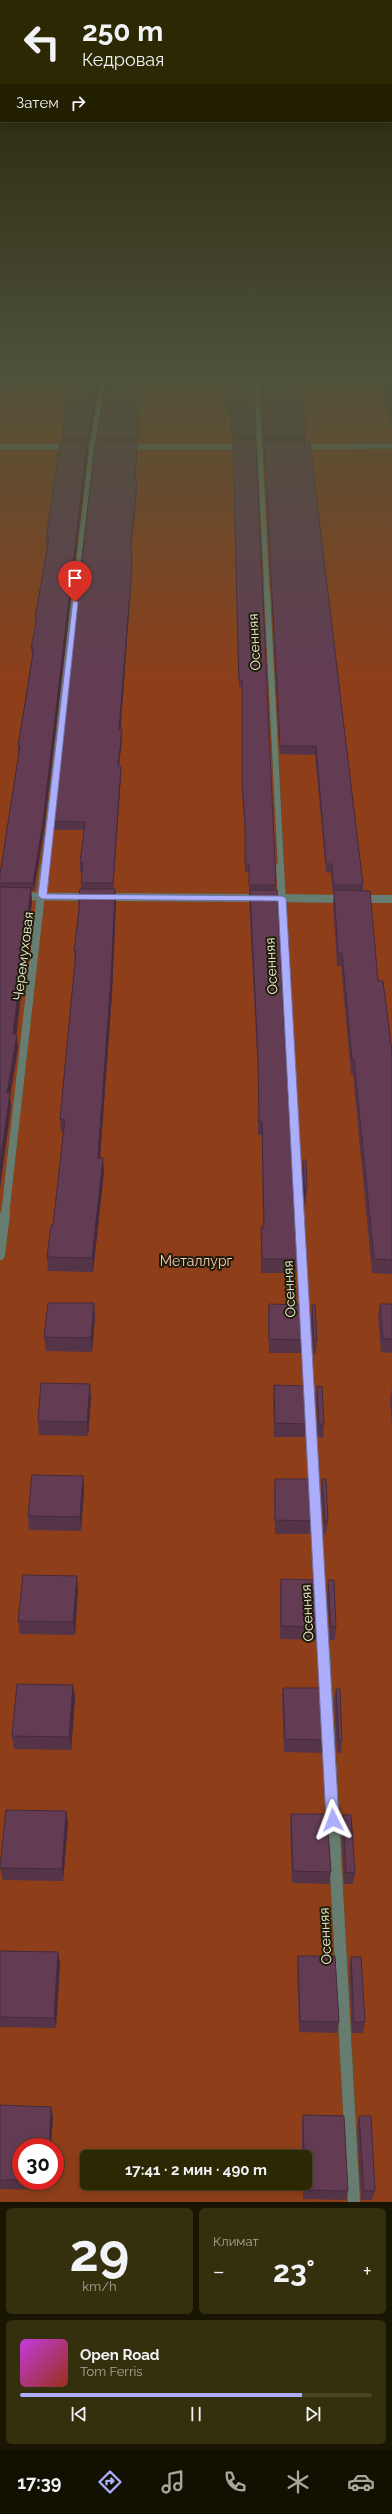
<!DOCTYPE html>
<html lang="ru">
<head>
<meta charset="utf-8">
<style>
	body { margin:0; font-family:Raleway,sans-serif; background:#34300d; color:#f1f3f6; height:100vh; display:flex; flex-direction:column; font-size:15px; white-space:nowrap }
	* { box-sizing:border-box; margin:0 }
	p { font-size:13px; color:#a6a69a }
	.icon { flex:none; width:22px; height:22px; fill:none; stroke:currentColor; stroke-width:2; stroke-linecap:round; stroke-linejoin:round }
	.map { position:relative; height:2202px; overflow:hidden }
	.side { display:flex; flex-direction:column; gap:6px; padding:6px; background:#181602; flex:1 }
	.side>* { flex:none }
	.guide { position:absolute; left:0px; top:0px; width:392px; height:122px; box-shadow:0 2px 10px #0003,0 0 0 1px #484425; background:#2c2803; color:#f1f3f6; overflow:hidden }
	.speed { position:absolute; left:12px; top:2138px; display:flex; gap:8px; font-size:20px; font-weight:700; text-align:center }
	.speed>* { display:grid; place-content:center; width:52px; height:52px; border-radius:50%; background:#2c2803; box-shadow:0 2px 10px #0003,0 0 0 1px #484425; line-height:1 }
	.speed .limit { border:6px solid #d22; background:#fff; color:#111 }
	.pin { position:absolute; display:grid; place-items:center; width:34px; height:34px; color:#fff; margin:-41px -17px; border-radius:50% 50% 50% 0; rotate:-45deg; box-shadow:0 0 4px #0007 }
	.pin .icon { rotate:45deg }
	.me { position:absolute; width:44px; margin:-22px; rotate:357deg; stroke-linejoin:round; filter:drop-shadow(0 0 3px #0008) }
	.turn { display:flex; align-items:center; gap:14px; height:84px; padding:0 16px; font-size:18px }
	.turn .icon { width:52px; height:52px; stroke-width:2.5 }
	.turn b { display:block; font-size:28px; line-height:34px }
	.then { display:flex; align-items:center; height:38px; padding:0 16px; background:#0003; gap:8px; font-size:15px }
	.big { font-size:30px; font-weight:700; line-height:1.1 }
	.side .widget { flex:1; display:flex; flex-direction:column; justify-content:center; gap:6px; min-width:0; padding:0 14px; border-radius:6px; background:#34300d }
	.side .dial { align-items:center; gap:0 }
	.dial b { font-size:52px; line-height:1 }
	.song { display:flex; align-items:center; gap:12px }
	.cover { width:48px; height:48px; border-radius:6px; background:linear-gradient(135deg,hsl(290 70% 55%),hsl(10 70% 35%)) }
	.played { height:4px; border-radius:2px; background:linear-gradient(90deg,#adaefb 80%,#484425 80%) }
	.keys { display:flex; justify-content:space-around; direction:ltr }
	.heat { display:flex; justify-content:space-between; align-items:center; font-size:22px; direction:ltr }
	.side .tiles { flex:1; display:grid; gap:6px; grid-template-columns:1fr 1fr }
	.widget:last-child { grid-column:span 2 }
	.trip { position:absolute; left:80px; top:2150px; width:232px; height:40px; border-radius:6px; background:#2c2803; box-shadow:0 2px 10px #0003,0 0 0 1px #484425; font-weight:700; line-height:40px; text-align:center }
	.tabs { display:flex; height:64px; justify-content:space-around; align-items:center; background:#121001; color:#a6a69a }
	.tabs .icon { width:28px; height:28px }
	.tabs .on { color:#adaefb }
	.tabs b { font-size:18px; color:#f1f3f6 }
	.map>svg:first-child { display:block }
	.green { fill:#8e3f1a; fill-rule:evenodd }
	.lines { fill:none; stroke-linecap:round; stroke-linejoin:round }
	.street-far4-casing { stroke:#585426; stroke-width:5.5 }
	.street-far3-casing { stroke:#585426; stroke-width:7 }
	.street-far2-casing { stroke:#585426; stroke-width:8 }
	.street-far1-casing { stroke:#585426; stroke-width:10 }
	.street-casing { stroke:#585426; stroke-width:13 }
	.street-far4 { stroke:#687d72; stroke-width:5 }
	.street-far3 { stroke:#687d72; stroke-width:6 }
	.street-far2 { stroke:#687d72; stroke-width:8 }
	.street-far1 { stroke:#687d72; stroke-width:10 }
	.street { stroke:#687d72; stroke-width:12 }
	.wall { fill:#553448 }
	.shaded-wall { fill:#452a3b }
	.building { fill:#633c54; stroke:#452a3b }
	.route { fill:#adaefb; stroke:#7071a3 }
	.labels { text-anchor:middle; stroke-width:4; stroke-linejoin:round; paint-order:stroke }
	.street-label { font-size:14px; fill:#f3f1d8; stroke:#1f1d0a }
	.park-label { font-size:14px; fill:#feccb8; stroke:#1f1d0a }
</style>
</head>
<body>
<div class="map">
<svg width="392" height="2202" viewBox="0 0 392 2202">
	<rect width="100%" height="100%" fill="#3b3604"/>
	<!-- green -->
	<path class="green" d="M0,374H392V2202H0ZM21,2147H55V2181H21ZM87,2157H305V2183H87Z"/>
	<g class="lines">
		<!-- street-far4 casing -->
		<g class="street-far4-casing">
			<path id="street-far4" d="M256,374L267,593
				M0,447H71
				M127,447H243
				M301,447L392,446
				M75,593L92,447L104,374"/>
		</g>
		<!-- street-far3 casing -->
		<g class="street-far3-casing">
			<path id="street-far3" d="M267,592L281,868
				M44,868L75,592"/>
		</g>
		<!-- street-far2 casing -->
		<g class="street-far2-casing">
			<path id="street-far2" d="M280,867L299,1215
				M0,896L89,897
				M105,897L259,898
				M277,898L343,899
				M361,899H392
				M5,1215L44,867"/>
		</g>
		<!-- street-far1 casing -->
		<g class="street-far1-casing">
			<path id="street-far1" d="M299,1214L324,1652
				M0,1255L5,1214"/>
		</g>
		<!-- street casing -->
		<g class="street-casing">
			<path id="street" d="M324,1651L354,2202"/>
		</g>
		<!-- street-far4 -->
		<use href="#street-far4" class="street-far4"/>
		<!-- street-far3 -->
		<use href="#street-far3" class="street-far3"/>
		<!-- street-far2 -->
		<use href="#street-far2" class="street-far2"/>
		<!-- street-far1 -->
		<use href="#street-far1" class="street-far1"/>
		<!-- street -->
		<use href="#street" class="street"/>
	</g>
	<!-- wall -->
	<path class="wall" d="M71,374H100L89,443H62V437Z
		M227,374L256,436L255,442H233V436H231V414H228Z
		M260,374H298L306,436L305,442H263Z
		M381,374H392V430Z
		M142,384L137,421H139V427L138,443H97V437Z
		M264,443L363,885V891L378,981L392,1052V1274L372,1273L353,1074H351L341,966H337L333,904L334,893H333L331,873L326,872L315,755L280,754L264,450Z
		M87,444L88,451L44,830L34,891H31L32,902L16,1035L18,1048L10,1097L11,1107L0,1188V883L19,754H18V746L32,655L31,648L36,625L35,618L47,546L46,539Z
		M233,450L276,885L297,1259L296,1273H261V1227H263L262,1135H258V1073L249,903V872H245V829L242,792V687H239L238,655Z
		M137,451L135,482L137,489L131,552H132V559L131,585L120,730L122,738L119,766L121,774L113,889H115L116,902L112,993L100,1158L104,1172L93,1272L48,1271L47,1257L53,1225L63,1133H61L60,1119L75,965L74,951L79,911L78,901L81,889V883L82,872H80V863L84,830H53L52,821Z
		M303,1160L307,1189L306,1203H305L304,1210L302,1174Z
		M94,1303L95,1317L92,1352L46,1351L44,1337Z
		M269,1304L302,1340L301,1353H269L268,1318Z
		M380,1304H392V1353L381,1352L378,1317Z
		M312,1305L317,1340L316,1354H313L311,1319Z
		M274,1385L306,1424L305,1437H274L273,1399Z
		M317,1386L324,1424L323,1438L318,1437L316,1400Z
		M392,1387V1426L390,1401Z
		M91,1398L88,1436L39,1435L38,1421Z
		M83,1476L84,1489L81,1531L29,1530L28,1516Z
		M275,1479L312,1521L311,1534H275L274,1492Z
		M322,1479L328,1521L326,1534H324L321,1493Z
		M281,1579L318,1627L317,1640L280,1639V1592Z
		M328,1580L336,1627L335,1640H330L327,1593Z
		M78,1589L75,1635L20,1634L18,1621Z
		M73,1685L75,1698L71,1750L14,1749L12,1736Z
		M283,1688L323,1740L322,1753L284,1752L282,1700Z
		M336,1689L342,1741L341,1753H337L334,1701Z
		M291,1814L331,1872L329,1884L292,1883L290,1826Z
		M343,1815L355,1873L353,1884H344L341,1827Z
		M68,1823L63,1881L3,1880L0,1868Z
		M0,1951L58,1952L60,1964L56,2028L0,2027Z
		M298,1956L339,2022L337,2033L299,2032L297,1967Z
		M351,1957L365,2022L363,2033H352L349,1968Z
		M0,2105L51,2107L53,2117L51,2147H21V2181H49L48,2190L0,2189Z
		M303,2115L348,2191L346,2200L303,2199V2183H305V2157H302V2125Z
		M359,2116L375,2191L372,2200H361L357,2126Z"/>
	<!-- shaded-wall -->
	<path class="shaded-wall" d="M2,374H4L0,393V382Z
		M99,374H100L89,443L88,437Z
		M142,378V384L137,427V421Z
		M139,421V427L138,443V437Z
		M87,444L88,451L44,830L34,891L33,883Z
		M137,444V451L135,489V482Z
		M137,482V489L130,559V552Z
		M132,552L131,585L120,738L119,730Z
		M122,730V738L118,774V766Z
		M121,766V774L113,892V883Z
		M31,888L32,902L16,1038L17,1035L18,1048L10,1097L11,1107L0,1188V1163L13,1034Z
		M115,889L116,902L112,993L99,1172L98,1158Z
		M103,1158L104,1172L93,1272L92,1258Z
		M94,1303L95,1317L92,1352L91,1338Z
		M90,1384L91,1398L88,1436L87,1422Z
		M83,1476L84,1489L81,1531L80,1517Z
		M77,1576L78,1589L75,1635L73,1622Z
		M73,1685L75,1698L71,1750L69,1737Z
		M66,1811L68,1823L63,1881L62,1869Z
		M58,1952L60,1964L56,2028L54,2018Z
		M51,2107L53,2117L51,2147H49Z
		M46,2181H49L48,2190Z"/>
	<!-- building -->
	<path class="building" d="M0,374H2L0,382Z
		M71,374H99L88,437H62Z
		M107,374H141L142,378L137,421H139L138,437H97Z
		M227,374H252L256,436H233V430H231L232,408H228Z
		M260,374H298L301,400H303L306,436H264Z
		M382,374H392V421Z
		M264,443H310L363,885H333L332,864H326L316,746H280Z
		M60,444H87L43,822L33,883H0V874L20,746H18L34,648H31L37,618H35L49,539H46Z
		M95,444H137L135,482H137L130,552H132L131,578L119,730H122L118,766H121L113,883H81L83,863H80L85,822L52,821Z
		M233,444H256L276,885H249V864H245V822L242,784V680H239L238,648Z
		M0,887L31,888L13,1034L17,1035L7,1093H10L0,1163Z
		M80,889H115L111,979L98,1158H103L92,1258L47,1257L51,1225H53L65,1120L60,1119L76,951H74L80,901H78Z
		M250,890H277L297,1259H262L261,1227H264L262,1122H259L258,1059Z
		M334,890L370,891L378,981H383L392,1052V1260L374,1259L354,1060H352L342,953H338Z
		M303,1160H306L307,1189H305V1197Z
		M48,1303H94L91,1338L44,1337Z
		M269,1304L300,1305L302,1340L269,1339Z
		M380,1304H392V1339H383Z
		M312,1305H315L317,1340H314Z
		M41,1383L90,1384L87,1422L38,1421Z
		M274,1385L304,1386L306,1424L275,1423Z
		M317,1386H322L324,1424H319Z
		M32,1475L83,1476L80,1517L28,1516Z
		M275,1479H310L312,1521L275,1520Z
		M322,1479H326L328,1521H325Z
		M23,1575L77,1576L73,1622L18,1621Z
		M281,1579L316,1580L318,1627L281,1626Z
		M328,1580H334L336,1627H331Z
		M17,1684L73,1685L69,1737L12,1736Z
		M283,1688H321L323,1740L285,1739Z
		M336,1689H340L342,1741H339Z
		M6,1810L66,1811L62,1869L0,1868Z
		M291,1814H327L331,1872L293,1871Z
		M343,1815H351L355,1873L346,1872Z
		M0,1951L58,1952L54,2018L0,2017Z
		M298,1956H335L339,2022L300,2021Z
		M351,1957H361L365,2022H354Z
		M0,2105L51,2107L49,2147H21V2180H0Z
		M303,2115L344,2116L348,2191L305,2190V2157H304Z
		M359,2116H371L375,2191H364Z"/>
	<!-- sky -->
	<linearGradient id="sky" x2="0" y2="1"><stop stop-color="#201e02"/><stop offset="0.55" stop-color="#4f523a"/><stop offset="1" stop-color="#4f523a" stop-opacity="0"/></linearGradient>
	<rect width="392" height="683" fill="url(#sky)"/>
	<!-- route -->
	<path class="route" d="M73,600L78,602L47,894L282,896L286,898L339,1820L337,1825L333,1827L328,1825L326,1820L278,901L42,899L38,896Z"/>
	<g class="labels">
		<!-- street labels -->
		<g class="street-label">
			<text transform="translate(254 642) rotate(-93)" y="5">Осенняя</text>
			<text transform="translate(23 956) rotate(-83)" y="5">Черемуховая</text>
			<text transform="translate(271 966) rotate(-93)" y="5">Осенняя</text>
			<text transform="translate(289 1289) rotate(-93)" y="5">Осенняя</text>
			<text transform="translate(307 1613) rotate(-93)" y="5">Осенняя</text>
			<text transform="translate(325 1936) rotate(-93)" y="5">Осенняя</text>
		</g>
		<!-- park labels -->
		<g class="park-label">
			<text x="196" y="1266">Металлург</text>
		</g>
	</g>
</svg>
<div class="speed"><div class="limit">30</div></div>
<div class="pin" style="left:75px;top:602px;background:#d93025"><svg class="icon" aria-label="arrive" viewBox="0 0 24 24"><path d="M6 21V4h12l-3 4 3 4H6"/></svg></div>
<svg class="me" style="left:333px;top:1820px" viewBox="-20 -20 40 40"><path d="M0-17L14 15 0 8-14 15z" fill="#adaefb" stroke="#fff" stroke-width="4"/></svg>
<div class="trip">17:41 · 2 мин · 490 m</div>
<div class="guide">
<div class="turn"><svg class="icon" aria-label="left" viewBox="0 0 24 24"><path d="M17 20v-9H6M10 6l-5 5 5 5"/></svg><div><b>250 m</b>Кедровая</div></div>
<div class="then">Затем<svg class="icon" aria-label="right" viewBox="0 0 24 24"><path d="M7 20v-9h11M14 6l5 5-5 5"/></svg></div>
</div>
</div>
<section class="side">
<div class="tiles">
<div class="widget dial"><b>29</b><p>km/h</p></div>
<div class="widget"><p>Климат</p>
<div class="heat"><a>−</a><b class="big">23°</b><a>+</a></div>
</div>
<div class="widget">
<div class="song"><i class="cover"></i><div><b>Open Road</b><p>Tom Ferris</p></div></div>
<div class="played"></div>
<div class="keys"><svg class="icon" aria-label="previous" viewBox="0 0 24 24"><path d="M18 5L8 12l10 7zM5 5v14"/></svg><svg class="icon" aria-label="pause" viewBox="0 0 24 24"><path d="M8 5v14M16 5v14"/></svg><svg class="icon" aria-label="next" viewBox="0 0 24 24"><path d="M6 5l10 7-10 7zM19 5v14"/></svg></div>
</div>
</div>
</section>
<nav class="tabs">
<b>17:39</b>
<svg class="icon on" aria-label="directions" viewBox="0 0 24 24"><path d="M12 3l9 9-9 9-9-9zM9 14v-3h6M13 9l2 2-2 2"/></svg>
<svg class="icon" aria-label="music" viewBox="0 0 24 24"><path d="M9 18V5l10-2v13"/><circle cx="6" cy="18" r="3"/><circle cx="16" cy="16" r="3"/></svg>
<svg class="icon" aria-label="phone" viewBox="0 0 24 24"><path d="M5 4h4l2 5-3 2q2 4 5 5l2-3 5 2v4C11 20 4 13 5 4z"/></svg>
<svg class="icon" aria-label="climate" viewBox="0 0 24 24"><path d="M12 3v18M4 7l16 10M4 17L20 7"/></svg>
<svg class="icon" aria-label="car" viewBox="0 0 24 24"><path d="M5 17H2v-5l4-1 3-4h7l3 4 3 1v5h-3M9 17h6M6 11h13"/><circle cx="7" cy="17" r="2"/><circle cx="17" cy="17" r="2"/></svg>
</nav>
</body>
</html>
